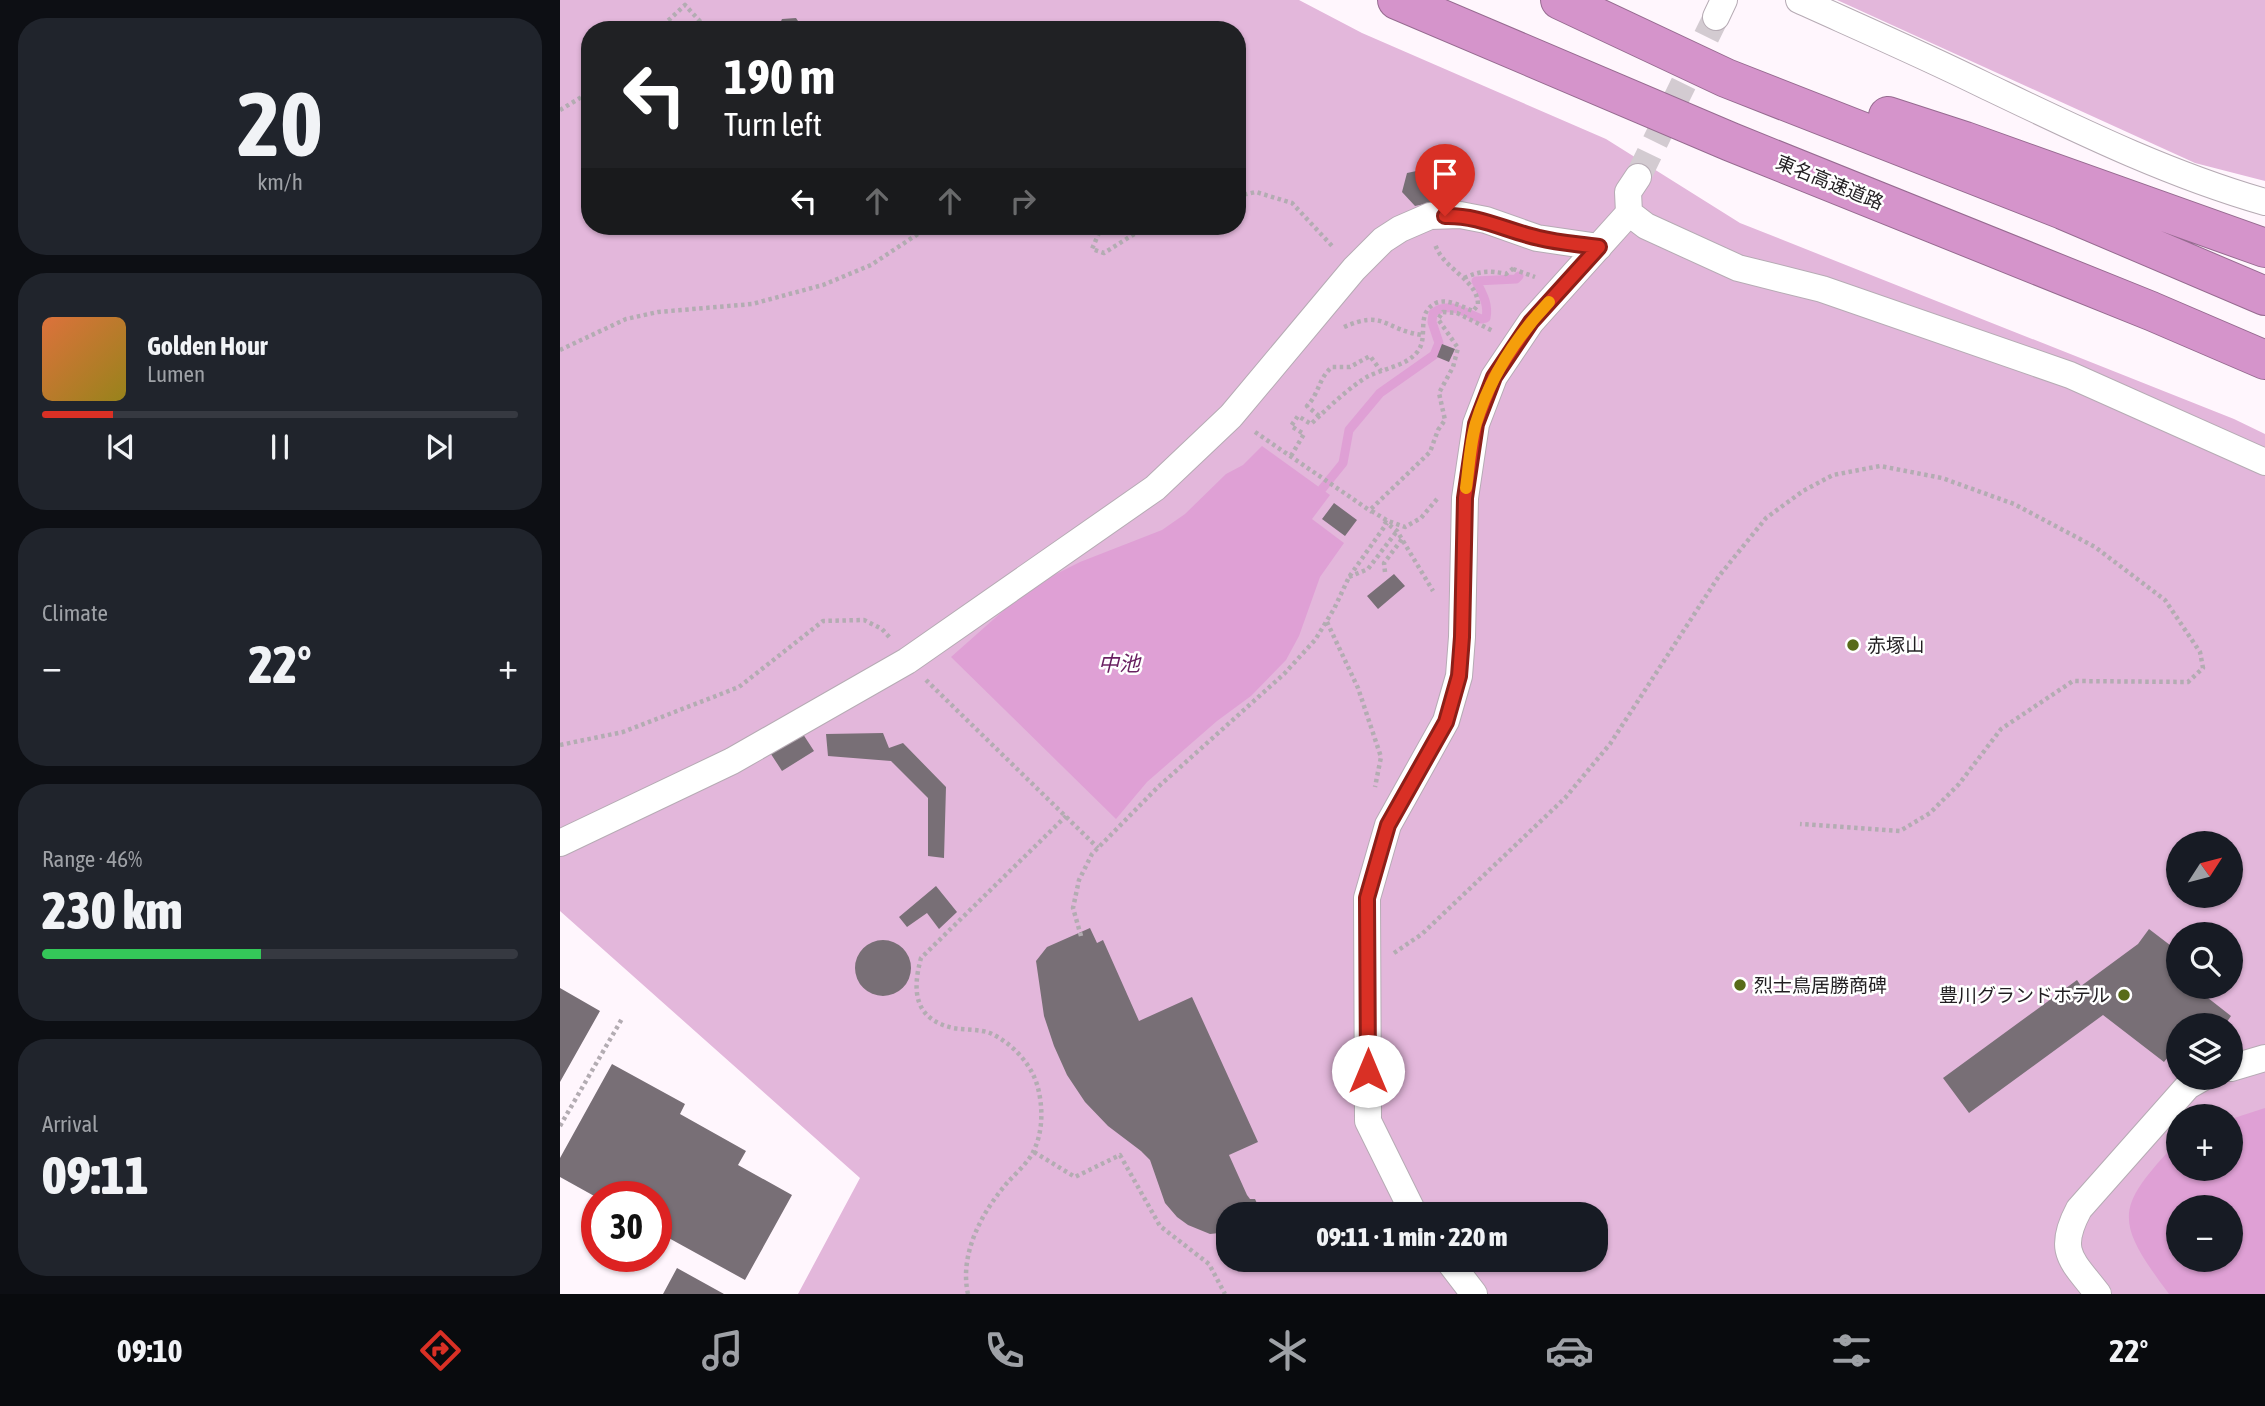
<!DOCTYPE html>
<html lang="en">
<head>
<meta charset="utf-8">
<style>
	body { margin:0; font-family:"Asap Condensed","Noto Sans JP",sans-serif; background:#20242c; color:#f1f3f6; height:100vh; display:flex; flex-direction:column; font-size:26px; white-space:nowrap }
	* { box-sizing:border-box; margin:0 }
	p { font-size:23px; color:#9ea1a6 }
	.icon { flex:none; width:38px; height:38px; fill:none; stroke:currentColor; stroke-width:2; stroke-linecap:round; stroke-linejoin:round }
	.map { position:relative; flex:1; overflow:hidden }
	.side { display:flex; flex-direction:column; gap:18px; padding:18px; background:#0d0f14; width:560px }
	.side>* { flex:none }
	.banner { position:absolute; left:21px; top:21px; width:665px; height:214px; border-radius:28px; box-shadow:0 2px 5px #0004; background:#202124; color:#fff; overflow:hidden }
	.needle { width:46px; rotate:54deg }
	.fabs { position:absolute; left:1606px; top:831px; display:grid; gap:14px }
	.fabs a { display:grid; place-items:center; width:77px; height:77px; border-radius:50%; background:#171b24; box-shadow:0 2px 5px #0004; font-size:35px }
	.speed { position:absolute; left:21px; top:1181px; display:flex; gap:14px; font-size:35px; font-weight:700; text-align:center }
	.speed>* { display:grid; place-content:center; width:91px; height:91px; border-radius:50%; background:#171b24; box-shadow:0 2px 5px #0004; line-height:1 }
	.speed .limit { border:10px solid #d22; background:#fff; color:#111 }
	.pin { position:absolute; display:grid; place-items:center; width:60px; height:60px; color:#fff; margin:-72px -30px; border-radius:50% 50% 50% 0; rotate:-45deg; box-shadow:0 0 7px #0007 }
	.pin .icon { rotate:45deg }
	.me { position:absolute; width:77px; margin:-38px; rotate:0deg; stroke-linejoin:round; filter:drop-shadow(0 0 5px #0008) }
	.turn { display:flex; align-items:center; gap:24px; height:147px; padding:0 28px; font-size:32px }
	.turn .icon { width:91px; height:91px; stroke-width:2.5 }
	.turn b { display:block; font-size:49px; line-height:60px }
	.lanes { display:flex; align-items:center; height:66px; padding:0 28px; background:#0003; justify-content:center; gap:35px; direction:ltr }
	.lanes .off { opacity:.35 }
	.big { font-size:52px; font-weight:800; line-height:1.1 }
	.side .tile { flex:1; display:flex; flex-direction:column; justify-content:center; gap:10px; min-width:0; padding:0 24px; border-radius:28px; background:#20242c }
	.side .dial { align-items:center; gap:0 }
	.dial b { font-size:91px; line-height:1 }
	.song { display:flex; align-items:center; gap:21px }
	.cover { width:84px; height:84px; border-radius:10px; background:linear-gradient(135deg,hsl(20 70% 55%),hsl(50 70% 35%)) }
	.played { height:7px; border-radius:4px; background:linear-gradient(90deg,#d93025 15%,#363941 15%) }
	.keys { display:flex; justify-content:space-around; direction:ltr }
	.heat { display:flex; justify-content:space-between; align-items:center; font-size:38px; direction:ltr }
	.charge { height:10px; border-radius:5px; background:linear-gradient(90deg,#34c759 46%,#363941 0) }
	.trip { position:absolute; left:656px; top:1202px; width:392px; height:70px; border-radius:28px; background:#171b24; box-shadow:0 2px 5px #0004; font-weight:800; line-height:70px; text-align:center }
	.menu { display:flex; height:112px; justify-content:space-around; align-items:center; background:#090b0e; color:#9ea1a6 }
	.menu .icon { width:49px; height:49px }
	.menu .current { color:#d93025 }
	.menu b { font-size:32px; color:#f1f3f6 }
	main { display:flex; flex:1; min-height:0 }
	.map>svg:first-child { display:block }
	.green { fill:#e3b7db; fill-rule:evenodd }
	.water { fill:#dfa0d5; fill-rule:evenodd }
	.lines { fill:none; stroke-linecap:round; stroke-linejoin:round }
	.stream { stroke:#dfa0d5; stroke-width:9 }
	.building { fill:#786f76 }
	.minor-tunnel { stroke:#d3cbd1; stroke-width:26; stroke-dasharray:26 13; stroke-linecap:butt }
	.minor-casing { stroke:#b6abb4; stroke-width:28 }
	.motorway-casing { stroke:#966b90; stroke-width:40 }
	.path { stroke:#b3acb2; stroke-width:4.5; stroke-dasharray:3.5 3.5; stroke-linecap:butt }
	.minor { stroke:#fff; stroke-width:26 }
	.motorway { stroke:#d594cb; stroke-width:38 }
	.route-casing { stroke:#8d1f18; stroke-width:18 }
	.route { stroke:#d93025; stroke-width:12 }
	.slow { stroke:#f59e0b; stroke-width:12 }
	.poi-dot { fill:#586b19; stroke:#fff; stroke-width:2.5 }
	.labels { text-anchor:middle; stroke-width:5; stroke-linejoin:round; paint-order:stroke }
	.street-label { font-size:19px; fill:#211e21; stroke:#fff }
	.poi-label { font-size:19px; fill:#211e21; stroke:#fff; text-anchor:start }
	.water-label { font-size:21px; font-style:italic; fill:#681f60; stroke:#fff }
</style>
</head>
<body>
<main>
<section class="side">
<div class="tile dial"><b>20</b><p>km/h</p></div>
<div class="tile">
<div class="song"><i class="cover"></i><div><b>Golden Hour</b><p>Lumen</p></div></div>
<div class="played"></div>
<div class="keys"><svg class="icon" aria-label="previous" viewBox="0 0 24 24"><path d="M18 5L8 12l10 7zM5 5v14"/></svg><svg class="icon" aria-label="pause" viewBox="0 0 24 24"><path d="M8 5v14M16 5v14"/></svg><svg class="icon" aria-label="next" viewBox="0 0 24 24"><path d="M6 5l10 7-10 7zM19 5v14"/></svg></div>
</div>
<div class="tile"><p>Climate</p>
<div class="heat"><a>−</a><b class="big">22°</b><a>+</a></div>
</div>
<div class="tile"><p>Range · 46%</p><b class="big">230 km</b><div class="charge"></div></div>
<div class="tile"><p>Arrival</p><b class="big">09:11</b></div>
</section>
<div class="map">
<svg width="1705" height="1294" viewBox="0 0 1705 1294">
	<rect width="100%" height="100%" fill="#fff6fd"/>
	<!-- green -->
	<path class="green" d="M0,0H739L802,33L1046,139L1180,223L1674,419L1705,434V1294H238L300,1178L0,911ZM30,30H677V226H30ZM1619,844H1671V896H1619ZM1619,934H1671V987H1619ZM1619,1026H1671V1078H1619ZM1619,1116H1671V1169H1619ZM1619,1208H1671V1260H1619ZM668,1214H1036V1260H668Z
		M1277,0H1705V181L1635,163Z"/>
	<!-- water -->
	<path class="water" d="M702,446L770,495L752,519L784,543L760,577L739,636L726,660L691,696L657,721L587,782L556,819L391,657L452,603L494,575L520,562L602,530L625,514L666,474L683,465Z
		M1705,1108V1294H1609C1553,1219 1555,1208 1619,1140V1169H1671V1119ZM1619,1208H1671V1260H1619Z"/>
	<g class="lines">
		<!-- stream -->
		<path class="stream" d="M762,489L783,463L789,430L820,393L874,355L879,343L872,322L873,313C889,301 904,312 921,319L926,318C929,304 922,293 916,281L956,279L959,276"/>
	</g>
	<!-- building -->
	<path class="building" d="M236,18L244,30H217L222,19Z
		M866,169L880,183L874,202L855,206L842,192L847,173Z
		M882,344L895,349L889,362L877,357Z
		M774,503L797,520L785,536L762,519Z
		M834,574L845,586L818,609L807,596Z
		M241,731L254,751L222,771L209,751Z
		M323,733L329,748L343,743L386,787L384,858L368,856V798L331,761L268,756L266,734Z
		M376,886L397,912L379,929L367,913L347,927L339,917Z
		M530,928L537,943L543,940L579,1021L632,997L698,1142L669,1155L687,1195L690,1199H695L702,1214H668V1232L650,1234L628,1225L617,1217L605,1203L590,1160L581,1151L548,1126L525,1102L507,1075L494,1046L484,1016L476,961L487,947Z
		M1589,929L1619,952V959L1611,969L1619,975V987H1634L1671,1016L1664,1026H1619V1051L1615,1048L1604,1062L1543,1015L1409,1113L1383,1078L1517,980L1521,986L1578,944Z
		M295 968a28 28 0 1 1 56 0a28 28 0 1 1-56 0Z
		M0,988L40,1011L0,1082Z
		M52,1064L125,1104L120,1114L186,1151L178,1165L232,1195L185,1280L96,1231V1197H36L0,1177V1158Z
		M117,1268L164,1294H103Z"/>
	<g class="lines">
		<!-- minor-tunnel -->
		<path class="minor-tunnel" d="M1078,177L1156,17"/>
		<!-- minor casing -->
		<g class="minor-casing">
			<path id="minor" d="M1239,0C1301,28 1363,55 1424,85C1516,129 1607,174 1705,202
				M1156,17L1164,0
				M1078,177L1068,192L1069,213L1086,226L1178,268L1262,289L1510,375L1705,462
				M0,843L172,761L347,661L595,488L671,416L794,269L823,240L840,229L870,216L900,215L926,220L977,238L1039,247
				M1671,1068L1705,1058
				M854,1214L808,1121L807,898L828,825L886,721L899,676L902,637L905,498L916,424L934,377L971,322L1069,213
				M888,1260L914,1294
				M1538,1294C1512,1260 1496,1252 1519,1209L1628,1086L1642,1078"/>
		</g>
		<!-- motorway casing -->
		<g class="motorway-casing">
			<path id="motorway" d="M837,0L1171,142L1591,311L1705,360
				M1000,0L1166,78L1503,210L1705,296
				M1328,116L1405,141L1705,248"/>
		</g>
		<!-- path -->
		<path class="path" d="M98,30L125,5L148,30
			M0,110L30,92
			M677,196L696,192L732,203L774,248
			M542,226L532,249L544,253L587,226
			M953,269L975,277
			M904,278C920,271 929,270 946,274L955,267
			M784,327C824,309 825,330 862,335
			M0,350L66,319L98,312L192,304L263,285L311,265L370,226
			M759,416L747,406C760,392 758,379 772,367H790L810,356L821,371
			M695,432L812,512
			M731,456L744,434L731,426L738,416L751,424C768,408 785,391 805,378C822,368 846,367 858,351C869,336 855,313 876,303C888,298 902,307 913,311L918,305C918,279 883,270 875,244
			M877,499L861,518L845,527L828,521L810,510L870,452L878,430L885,420L879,393L893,367L898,348L878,319L883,312L897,313L933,331
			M824,521L837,531L873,591
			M825,572L824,563L842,539
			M789,577L808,569L837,531
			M767,622L798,688L821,757L815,787
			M366,680L538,848
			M0,745L63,732L179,687L263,621L304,620L322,629L331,639
			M521,936L513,908L519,880L532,854L598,787L724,674L755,640L774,609L789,577L827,523
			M834,953L862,934L1005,798L1050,744L1159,576L1206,518L1243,491L1273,475L1320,466L1382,478L1454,504L1535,547L1605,600L1640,652L1643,668L1628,682L1513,681L1441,729L1399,784L1370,813L1340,831L1240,824
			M0,1126L63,1017
			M474,1152L515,1177L560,1155L600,1226L649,1264L665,1294
			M408,1294C399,1254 422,1212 447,1183C456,1173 469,1162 474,1150C483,1131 483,1108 478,1088C472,1064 452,1043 430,1033C419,1029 405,1030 393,1028C354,1019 352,991 361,958L506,816"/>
		<!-- minor -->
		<use href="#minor" class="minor"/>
		<!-- motorway -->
		<use href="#motorway" class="motorway"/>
	</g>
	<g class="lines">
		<!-- route casing -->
		<g class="route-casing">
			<path id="route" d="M808,1071L807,898L828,825L886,722L899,676L902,637L905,498L916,424L934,377L971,322L1039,247C1019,244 999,243 979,238C947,231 919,215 885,216"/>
		</g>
		<!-- route -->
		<use href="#route" class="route"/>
		<!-- slow -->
		<path class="slow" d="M906,488C909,467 910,443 916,423C930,377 957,336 989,302"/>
	</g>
	<!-- markers -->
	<g class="poi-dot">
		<circle cx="1293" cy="645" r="7"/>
		<circle cx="1180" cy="985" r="7"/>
		<circle cx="1564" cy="995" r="7"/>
	</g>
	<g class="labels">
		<!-- street labels -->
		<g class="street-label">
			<text transform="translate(1270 182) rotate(22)" y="7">東名高速道路</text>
		</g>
		<!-- poi labels -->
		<g class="poi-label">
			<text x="1307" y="652">赤塚山</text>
			<text x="1194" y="992">烈士鳥居勝商碑</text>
			<text x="1550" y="1002" text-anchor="end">豊川グランドホテル</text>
		</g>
		<!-- water labels -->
		<g class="water-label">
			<text x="559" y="671">中池</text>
		</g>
	</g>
</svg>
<div class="fabs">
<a><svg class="needle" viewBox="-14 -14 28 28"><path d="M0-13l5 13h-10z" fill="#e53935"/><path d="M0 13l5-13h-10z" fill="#9ea1a6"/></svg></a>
<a><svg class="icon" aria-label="search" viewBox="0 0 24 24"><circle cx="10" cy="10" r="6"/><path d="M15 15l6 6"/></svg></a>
<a><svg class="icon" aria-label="layers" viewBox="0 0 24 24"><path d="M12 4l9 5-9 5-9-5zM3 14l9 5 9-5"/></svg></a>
<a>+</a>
<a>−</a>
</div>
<div class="speed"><div class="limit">30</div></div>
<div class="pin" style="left:885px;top:216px;background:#d93025"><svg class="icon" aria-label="arrive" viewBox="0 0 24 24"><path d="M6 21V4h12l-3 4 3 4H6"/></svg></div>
<svg class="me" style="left:808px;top:1071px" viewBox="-20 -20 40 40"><circle r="19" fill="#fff"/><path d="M0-13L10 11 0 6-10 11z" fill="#d93025"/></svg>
<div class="trip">09:11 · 1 min · 220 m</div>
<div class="banner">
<div class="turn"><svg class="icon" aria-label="left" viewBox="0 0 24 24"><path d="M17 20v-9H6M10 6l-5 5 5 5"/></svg><div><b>190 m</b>Turn left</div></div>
<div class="lanes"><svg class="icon" aria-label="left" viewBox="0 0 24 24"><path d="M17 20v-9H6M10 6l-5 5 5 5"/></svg><svg class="icon off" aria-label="ahead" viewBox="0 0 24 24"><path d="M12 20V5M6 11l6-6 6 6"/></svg><svg class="icon off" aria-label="ahead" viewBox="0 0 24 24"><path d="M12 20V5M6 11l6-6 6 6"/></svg><svg class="icon off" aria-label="right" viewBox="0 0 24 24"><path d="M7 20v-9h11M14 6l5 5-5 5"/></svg></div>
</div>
</div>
</main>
<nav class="menu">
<b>09:10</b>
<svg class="icon current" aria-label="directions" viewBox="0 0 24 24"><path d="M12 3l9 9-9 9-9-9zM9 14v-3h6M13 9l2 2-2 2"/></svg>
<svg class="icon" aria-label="music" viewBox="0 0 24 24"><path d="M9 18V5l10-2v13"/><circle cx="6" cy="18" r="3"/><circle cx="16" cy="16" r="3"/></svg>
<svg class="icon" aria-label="phone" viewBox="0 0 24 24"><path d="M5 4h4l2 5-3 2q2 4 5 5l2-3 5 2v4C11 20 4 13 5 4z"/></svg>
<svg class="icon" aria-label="climate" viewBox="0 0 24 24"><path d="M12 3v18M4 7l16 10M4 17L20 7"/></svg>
<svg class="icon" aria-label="car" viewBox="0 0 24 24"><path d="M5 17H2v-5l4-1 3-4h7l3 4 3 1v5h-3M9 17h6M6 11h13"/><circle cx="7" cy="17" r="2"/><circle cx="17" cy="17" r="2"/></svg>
<svg class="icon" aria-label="filters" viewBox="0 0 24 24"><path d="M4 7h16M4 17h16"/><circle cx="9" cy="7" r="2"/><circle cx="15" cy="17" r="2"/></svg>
<b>22°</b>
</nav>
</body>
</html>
